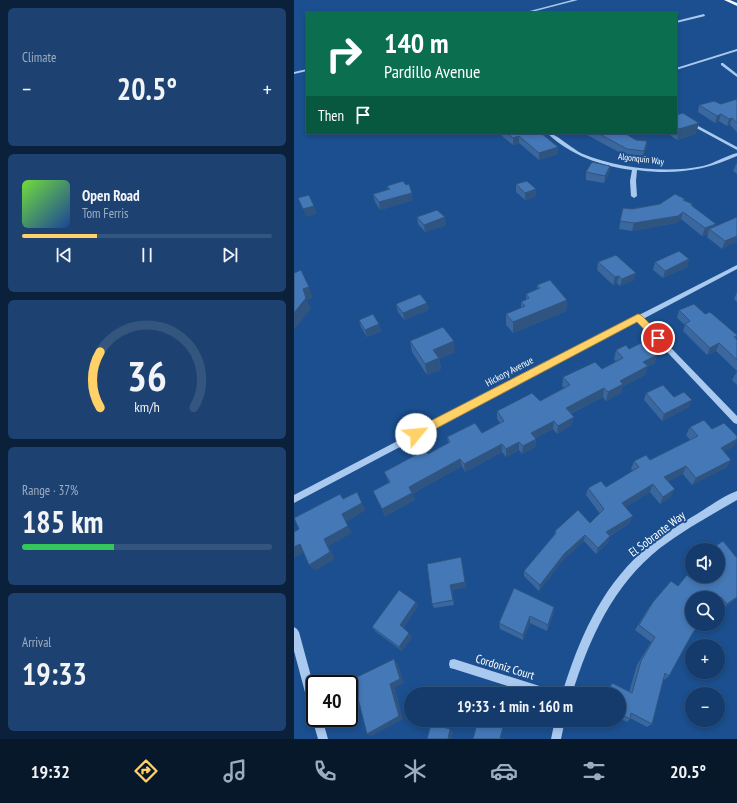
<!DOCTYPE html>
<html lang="en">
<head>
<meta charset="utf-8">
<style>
	body { margin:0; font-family:"PT Sans Narrow",sans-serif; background:#1d4271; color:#f1f3f6; height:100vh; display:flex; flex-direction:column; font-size:15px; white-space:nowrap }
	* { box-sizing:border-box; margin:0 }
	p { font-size:13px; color:#9dadc1 }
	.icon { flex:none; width:22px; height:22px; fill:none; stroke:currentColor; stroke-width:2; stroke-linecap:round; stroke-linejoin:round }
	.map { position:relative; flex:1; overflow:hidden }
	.side { display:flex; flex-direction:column; gap:8px; padding:8px; background:#0b203b; width:294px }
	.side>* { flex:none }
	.banner { position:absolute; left:12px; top:12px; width:371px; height:122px; border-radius:0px; box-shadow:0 2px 6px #0003,0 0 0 1px #33557e; background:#0b6e4f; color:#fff; overflow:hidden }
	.fabs { position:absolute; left:391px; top:543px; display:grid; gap:8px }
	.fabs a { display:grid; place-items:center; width:40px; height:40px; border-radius:50%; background:#143b6b; box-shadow:0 2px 6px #0003,0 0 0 1px #33557e; font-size:20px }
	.speed { position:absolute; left:12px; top:675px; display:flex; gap:8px; font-size:20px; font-weight:700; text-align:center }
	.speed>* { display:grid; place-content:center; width:52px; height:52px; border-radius:50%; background:#143b6b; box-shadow:0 2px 6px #0003,0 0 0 1px #33557e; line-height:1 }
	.speed .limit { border:2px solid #111; border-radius:6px; background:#fff; color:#111 }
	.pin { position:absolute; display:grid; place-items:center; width:34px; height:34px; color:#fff; margin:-17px; border:2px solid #fff; border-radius:50%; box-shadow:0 1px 4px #0007 }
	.me { position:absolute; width:44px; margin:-22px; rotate:62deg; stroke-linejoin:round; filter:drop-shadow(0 0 3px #0008) }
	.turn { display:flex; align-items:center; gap:14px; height:84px; padding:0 12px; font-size:18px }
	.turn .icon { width:52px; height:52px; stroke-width:2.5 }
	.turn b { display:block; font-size:28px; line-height:34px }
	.then { display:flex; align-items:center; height:38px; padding:0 12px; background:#0003; gap:8px; font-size:15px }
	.big { font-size:30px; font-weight:700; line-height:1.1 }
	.side .card { flex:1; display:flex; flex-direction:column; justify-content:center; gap:6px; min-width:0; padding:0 14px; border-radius:6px; background:#1d4271 }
	.side .dial { align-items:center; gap:0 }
	.dial svg { height:104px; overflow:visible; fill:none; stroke:#33557e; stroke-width:7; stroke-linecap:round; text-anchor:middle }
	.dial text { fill:#f1f3f6; stroke:none }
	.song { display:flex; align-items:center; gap:12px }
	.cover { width:48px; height:48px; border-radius:6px; background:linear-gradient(135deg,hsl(100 70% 55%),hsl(220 70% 35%)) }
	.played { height:4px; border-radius:2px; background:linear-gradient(90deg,#ffd166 30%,#33557e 30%) }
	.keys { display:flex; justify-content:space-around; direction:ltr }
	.heat { display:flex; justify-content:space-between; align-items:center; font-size:22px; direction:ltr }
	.charge { height:6px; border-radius:3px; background:linear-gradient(90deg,#34c759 37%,#33557e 0) }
	.trip { position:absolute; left:110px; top:687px; width:222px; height:40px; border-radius:20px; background:#143b6b; box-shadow:0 2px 6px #0003,0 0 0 1px #33557e; font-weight:700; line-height:40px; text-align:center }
	.tabs { display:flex; height:64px; justify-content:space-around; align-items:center; background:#08182b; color:#9dadc1 }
	.tabs .icon { width:28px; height:28px }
	.tabs .selected { color:#ffd166 }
	.tabs b { font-size:18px; color:#f1f3f6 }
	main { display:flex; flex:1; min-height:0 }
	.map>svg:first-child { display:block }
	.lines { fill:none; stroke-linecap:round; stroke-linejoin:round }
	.minor { fill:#a9c9ee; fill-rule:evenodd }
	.major { fill:#f0f6ff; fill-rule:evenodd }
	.wall { fill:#3a679d }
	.shaded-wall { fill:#305480 }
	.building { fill:#4478b7; stroke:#305480 }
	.route { fill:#ffd166; stroke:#a68842 }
	.labels { text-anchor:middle; stroke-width:4; stroke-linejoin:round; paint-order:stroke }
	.far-street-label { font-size:9px; fill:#fff; stroke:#1b4f8f }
	.street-label { font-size:10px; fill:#fff; stroke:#1b4f8f }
	.near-street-label { font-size:12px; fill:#fff; stroke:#1b4f8f }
</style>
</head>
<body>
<main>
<section class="side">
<div class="card"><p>Climate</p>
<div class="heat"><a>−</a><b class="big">20.5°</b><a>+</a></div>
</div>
<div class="card">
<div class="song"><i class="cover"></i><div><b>Open Road</b><p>Tom Ferris</p></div></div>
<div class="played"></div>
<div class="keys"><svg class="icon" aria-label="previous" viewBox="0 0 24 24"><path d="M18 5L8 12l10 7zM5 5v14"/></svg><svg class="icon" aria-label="pause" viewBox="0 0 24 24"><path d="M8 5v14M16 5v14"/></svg><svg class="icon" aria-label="next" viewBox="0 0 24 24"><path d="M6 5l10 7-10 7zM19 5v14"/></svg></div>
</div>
<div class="card dial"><svg viewBox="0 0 100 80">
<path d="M14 69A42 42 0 1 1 86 69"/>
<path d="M14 69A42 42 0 0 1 14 26" stroke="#ffd166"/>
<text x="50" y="56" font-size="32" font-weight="700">36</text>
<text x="50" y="72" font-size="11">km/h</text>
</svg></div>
<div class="card"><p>Range · 37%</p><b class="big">185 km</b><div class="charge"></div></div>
<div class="card"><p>Arrival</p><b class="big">19:33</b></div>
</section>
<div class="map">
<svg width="443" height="739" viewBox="0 0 443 739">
	<rect width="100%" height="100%" fill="#1b4f8f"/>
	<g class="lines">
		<!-- minor -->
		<path class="minor" d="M278,0H284L234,13H228Z
			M410,14L411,16L382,23V21Z
			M443,49V51L382,70V68Z
			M427,63H429L443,74V77L427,65Z
			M13,69V71L0,74V72Z
			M382,114L443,147V150L382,117Z
			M253,133C262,133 278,149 289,154C323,168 373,174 409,166C421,163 431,156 443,153V156C409,171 380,175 343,170L342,181L343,196L340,198L337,196L336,181L338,170C307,166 276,155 253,133Z
			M443,265V269L349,319L443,416V424L440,423L344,321L0,503V495L341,317L342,315H345Z
			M443,491V500C417,515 390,530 366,548C319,585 295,639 278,694H268C284,642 306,589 348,552C365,537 384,525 403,514C416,506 429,496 443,491Z
			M0,627L3,629L5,632L21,691V718H28L34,739H24L18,718L19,715H17L16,711L0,651Z
			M160,659L255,689L259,690L260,694H239L160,669L156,668L155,664L156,660Z
			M261,720H271L267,739H257Z"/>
		<!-- major -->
		<path class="major" d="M430,0H436L443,3V6Z"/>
	</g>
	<!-- wall -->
	<path class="wall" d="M443,99V132L436,125L433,126L425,121L421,123L404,112L405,105L427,104Z
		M382,115L402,134L383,140L373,133H382Z
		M208,133H247L264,154L245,160L225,143L219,145L208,136Z
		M291,133H330L342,140L353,141L352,149L348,158L332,156L295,136Z
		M443,163V174L439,171L442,164Z
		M316,166L315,173L310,183L292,180V172Z
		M222,184L242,189L241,197L231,200L222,192Z
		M93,186L119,200L86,210L81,202L79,194L94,190Z
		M391,200L421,227L443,217L428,249L413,237L414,234L408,236L387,219L382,223L338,231L325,229L329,208L338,209Z
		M123,217L152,225L131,232L124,224Z
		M395,259L393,267L369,278L359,270L361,262Z
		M304,262L340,280L326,286L323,283L319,285L303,270Z
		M243,285L273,300L272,311L219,333L212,325V314L227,308V302L232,300V294L243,289Z
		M443,292V302L440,299Z
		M133,303L134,310L110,320L104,312L102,304Z
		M385,310L411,314L443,335L442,339L443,340V371L422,351L413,355L389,331L391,325L383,318Z
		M65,320L85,324L87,331L73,337L67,327Z
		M116,341L161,352L145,359L147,369L133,375L118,352Z
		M335,349L363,355L360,364L353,367L351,375L328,387L327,393L312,401L309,397L276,414L278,425L263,434L259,429L242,438L241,447L228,454L225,450L212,457L208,452L171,472L168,466L118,494L121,500L91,516L79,491L95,483L90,472L134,454L154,443L153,437L188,433L206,423L203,419V411L246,401L270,388L268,386L269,377L308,369L322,362L320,359L322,350Z
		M443,372V385L438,380L442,373Z
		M352,393L380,397L395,407L368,421L350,400Z
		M396,427L418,429L440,446L430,451L437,460L433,467L398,485L389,474L374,481L377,497L366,504L356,492L331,507L336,523L316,536L314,542L302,554L290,541L269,560L245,591L230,576V571L260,535L261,531L296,523L306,514L292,495L294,488L312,487L339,471L337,469L340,461L356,460L396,440L392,435Z
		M429,541L443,598L427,610L424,606V598L398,634L375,676L370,680H369L358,724L353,727L336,718V719L333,722L325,718V694H312L315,687L318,683L335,692L343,665L357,642L341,630L355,607L384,586L397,578L424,576Z
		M168,563L172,587L158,590L160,605L140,608L138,604Z
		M122,602L124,606L109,628L115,633L118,637L108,651L81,631L78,627Z
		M260,607L259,614L253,631L236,623L229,640L206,629L205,623Z"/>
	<!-- shaded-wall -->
	<path class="shaded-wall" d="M427,114L425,121L421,123L423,116Z
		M438,118L436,125L433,126L435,119Z
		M405,123L402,134L383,140L385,129Z
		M225,136V143L219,145V138Z
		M353,141L352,149L348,158L350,151Z
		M264,147V154L245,160V153Z
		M316,166L315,173L310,183L311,176Z
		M242,189L241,197L231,200V193Z
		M118,193L119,200L86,210L85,202Z
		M20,206L23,214L12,217L9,209Z
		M389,212L387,219L382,223L338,231L340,223Z
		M151,217L152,225L131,232L130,225Z
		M422,224L419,231L415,229L414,234L408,236L411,228Z
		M443,236V242L428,249L431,241Z
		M395,259L393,267L369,278L371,271Z
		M342,273L340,280L326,286L328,279Z
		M325,276L323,283L319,285L321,277Z
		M15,287L19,298L13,300L17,309L0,330V313L9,289Z
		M273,300L272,311L219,333V322Z
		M133,303L134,310L110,320L109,313Z
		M85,324L87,331L73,337L71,330Z
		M160,341L161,352L145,359L147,369L133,375L131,364L139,350Z
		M425,343L422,351L413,355L416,348Z
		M363,355L360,364L353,367L351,375L328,387L327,393L312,401L314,392L326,381L349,362Z
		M310,388L309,397L271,416L272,408Z
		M398,400L395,407L368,421L370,414Z
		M280,417L278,425L263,434L264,426Z
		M260,421L259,429L237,441V433Z
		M242,439L241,447L228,454L229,446Z
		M443,439V441L440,446L422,455L427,448Z
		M225,442V450L212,457V449Z
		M208,444V452L171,472L170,464Z
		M166,459L168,466L118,494L121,500L91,516L88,509L115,487Z
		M437,460L433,467L398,485L402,478Z
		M392,466L389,474L367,485L370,477Z
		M359,484L356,492L326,510L328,503Z
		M381,489L377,497L366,504L369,497Z
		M68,503L72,510L52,522L58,533L35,546L41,559L21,571L15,565L30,539L48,514Z
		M339,516L336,523L310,539L312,532Z
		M291,535L290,541L269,560L245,591L246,585L270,554Z
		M316,536L314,542L302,554L304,548Z
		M6,544L12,551L0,558V547Z
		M167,557L172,587L158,590L160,605L156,585Z
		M443,597V598L427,610L433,604Z
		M122,602L124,606L108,629L106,625Z
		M260,607L259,614L253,631L254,625Z
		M236,616V623L229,640V635Z
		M115,633L118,637L108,651L105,647Z
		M100,659L104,664L110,683L101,688L109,719L78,736L73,734L96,684Z
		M209,727V730L207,739L206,738Z
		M156,729L159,732L157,739H154Z"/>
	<!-- building -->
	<path class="building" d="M443,99V123L438,118L435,119L427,114L423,116L405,105L420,101L427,104Z
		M389,113L405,123L385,129L382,127V115Z
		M213,133H247L264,147L245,153L225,136L219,138Z
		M304,133H330L342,140L353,141L350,151L333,149Z
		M298,162L316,166L311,176L292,172Z
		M109,181L112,185L115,184L118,193L85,202L79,194L96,189L93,186Z
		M233,181L242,189L231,193L222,184Z
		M381,194L391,199L389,200L399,204L397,205L422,224L411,228L389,212L384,216L340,223L326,221L329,208L338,209L366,204Z
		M15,195L20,206L9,209L4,198Z
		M143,210L151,217L130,225L123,217Z
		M443,217V236L431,241L415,229Z
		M385,251L395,259L371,271L361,262Z
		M322,255L342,273L328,279L325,276L321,277L304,262Z
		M7,270L15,287L9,289L12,298L0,313V273Z
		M256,280L273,300L219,322L212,314L231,306L227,302L235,298L232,294L246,288L243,285Z
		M126,294L133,303L109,313L102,304Z
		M400,304L411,314L416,312L443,335V336L440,337L443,340V360L425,343L416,348L391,324L396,321L385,310Z
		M79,314L85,324L71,330L65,320Z
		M149,327L160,341L139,350L145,358L131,364L116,341Z
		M349,342L363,355L349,362L354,366L326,381L329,384L314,392L310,388L272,408L280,417L264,426L260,421L237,433L242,439L229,446L225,442L212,449L208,444L170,464L166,459L115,487L118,493L88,509L79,491L96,482L90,472L131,450L134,454L156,442L153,437L181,423L188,433L210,421L203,411L238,393L246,401L276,385L269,377L301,362L308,369L329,358L322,350L332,345L335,349Z
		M369,385L380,397L390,392L398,400L370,414L352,393Z
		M410,420L418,429L430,423L443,436V439L427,448L437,460L402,478L392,466L370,477L381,489L369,497L359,484L328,503L339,516L312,532L316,536L304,548L291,535L270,554L246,585L230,571L262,533L261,531L284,510L296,523L310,509L294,488L307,481L312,487L345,467L340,461L352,455L356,460L404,436L396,427Z
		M63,492L68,503L48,514L54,526L30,539L36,552L15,565L6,544L0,547V532L5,529L0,518L46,494L49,499Z
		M429,541L442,557H443V597L433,604L427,597L424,600V598H398V624H405L398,634L375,676L371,673L358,724L337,713L336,719L325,713V694H314L318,683L338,693L347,661L361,637L345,625L359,602L377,581L384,586L393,575L397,578L400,576H424V550H416Z
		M167,557L171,582L156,585L159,600L138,604L133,564Z
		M220,588L260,607L254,625L236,616L229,635L205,623Z
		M105,590L122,602L106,625L115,633L105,647L78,627Z
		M100,659L106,679L96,684L105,716L73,734L59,679Z
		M184,720H191L209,727L206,738L210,739H179Z
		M137,724L156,729L154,739H133Z"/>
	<!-- route -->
	<path class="route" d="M344,314L347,315L367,335L368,338L367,340H360L343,322L126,437L122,438L119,437L118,434L119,430Z"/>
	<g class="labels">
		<!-- far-street labels -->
		<g class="far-street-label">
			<text transform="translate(347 159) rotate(7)" y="3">Algonquin Way</text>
		</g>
		<!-- street labels -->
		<g class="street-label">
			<text transform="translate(215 371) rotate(-28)" y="4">Hickory Avenue</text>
		</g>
		<!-- near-street labels -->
		<g class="near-street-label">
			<text transform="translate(363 534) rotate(-37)" y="4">El Sobrante Way</text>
			<text transform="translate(211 667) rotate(17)" y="4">Cordoniz Court</text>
		</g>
	</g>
</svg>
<div class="fabs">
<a><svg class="icon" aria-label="sound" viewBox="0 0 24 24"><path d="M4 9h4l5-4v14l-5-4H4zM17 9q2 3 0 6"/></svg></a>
<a><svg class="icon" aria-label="search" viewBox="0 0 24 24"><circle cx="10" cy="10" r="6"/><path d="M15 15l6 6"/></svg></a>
<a>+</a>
<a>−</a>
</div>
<div class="speed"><div class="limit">40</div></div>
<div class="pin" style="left:364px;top:338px;background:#d93025"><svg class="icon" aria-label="arrive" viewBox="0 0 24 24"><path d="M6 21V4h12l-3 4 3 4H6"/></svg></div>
<svg class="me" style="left:122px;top:434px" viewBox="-20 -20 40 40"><circle r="19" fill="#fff"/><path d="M0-13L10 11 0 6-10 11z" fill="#ffd166"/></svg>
<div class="trip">19:33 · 1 min · 160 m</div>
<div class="banner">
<div class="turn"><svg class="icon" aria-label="right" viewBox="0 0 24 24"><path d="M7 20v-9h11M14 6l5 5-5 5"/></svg><div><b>140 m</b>Pardillo Avenue</div></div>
<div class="then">Then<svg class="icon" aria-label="arrive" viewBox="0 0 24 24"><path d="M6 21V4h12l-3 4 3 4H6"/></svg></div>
</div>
</div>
</main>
<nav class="tabs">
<b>19:32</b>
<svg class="icon selected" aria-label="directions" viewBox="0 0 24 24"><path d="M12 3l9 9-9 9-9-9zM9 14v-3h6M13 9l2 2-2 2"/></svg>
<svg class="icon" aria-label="music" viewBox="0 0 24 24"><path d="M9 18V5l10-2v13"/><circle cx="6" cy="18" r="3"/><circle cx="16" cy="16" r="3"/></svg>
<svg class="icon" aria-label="phone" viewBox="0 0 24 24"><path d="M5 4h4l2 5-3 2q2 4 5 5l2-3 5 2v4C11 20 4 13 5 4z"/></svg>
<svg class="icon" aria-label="climate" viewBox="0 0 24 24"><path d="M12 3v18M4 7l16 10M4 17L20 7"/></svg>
<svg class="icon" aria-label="car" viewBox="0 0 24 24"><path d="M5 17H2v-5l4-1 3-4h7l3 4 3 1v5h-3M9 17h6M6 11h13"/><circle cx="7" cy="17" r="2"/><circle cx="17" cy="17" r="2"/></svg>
<svg class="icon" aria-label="filters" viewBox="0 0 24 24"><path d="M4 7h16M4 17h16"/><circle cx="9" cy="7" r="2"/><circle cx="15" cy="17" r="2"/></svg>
<b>20.5°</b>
</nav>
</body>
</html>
